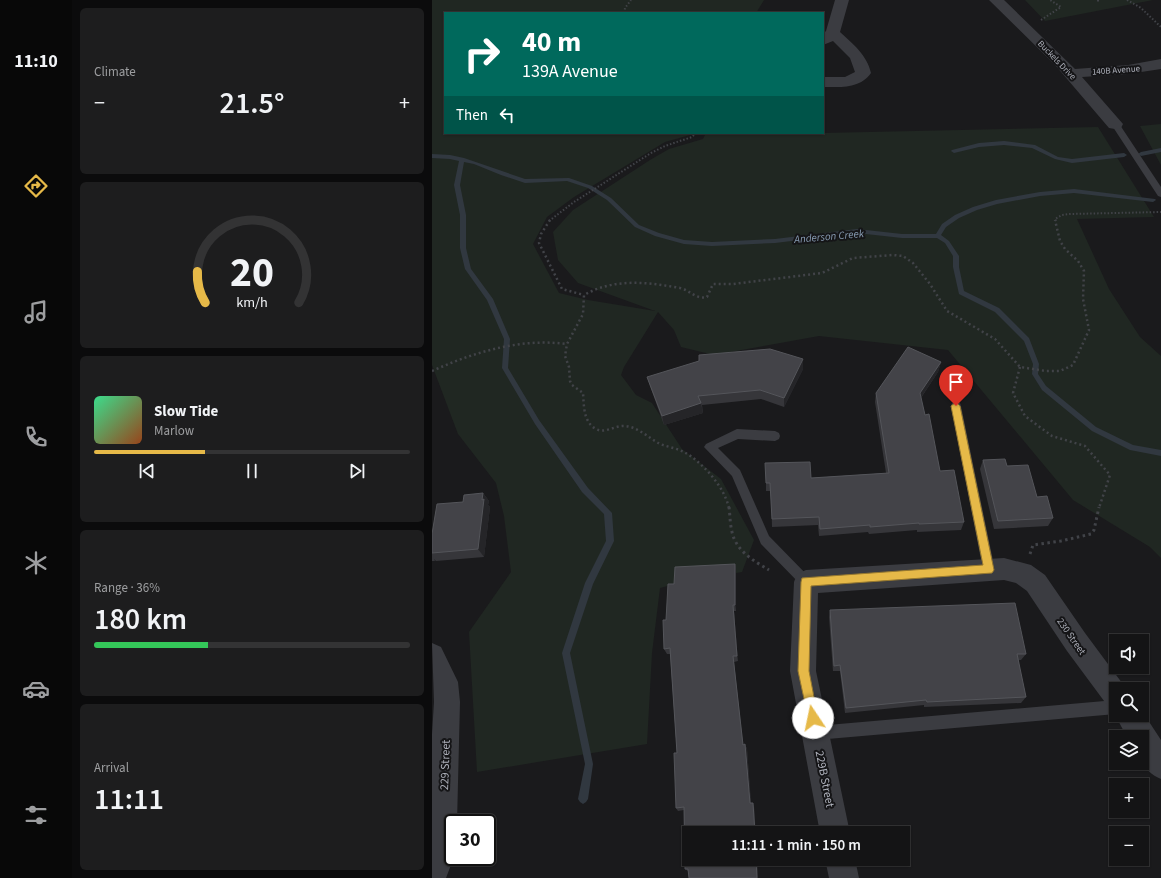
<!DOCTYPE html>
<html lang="en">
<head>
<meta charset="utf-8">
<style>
	body { margin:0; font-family:"Source Sans 3",sans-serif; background:#1d1d1e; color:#f1f3f6; height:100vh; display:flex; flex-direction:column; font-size:15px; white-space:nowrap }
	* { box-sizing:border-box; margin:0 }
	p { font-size:13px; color:#9d9ea0 }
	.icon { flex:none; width:22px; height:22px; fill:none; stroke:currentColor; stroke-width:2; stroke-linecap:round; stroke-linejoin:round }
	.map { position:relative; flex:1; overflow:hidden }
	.sheet { display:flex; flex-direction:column; gap:8px; padding:8px; background:#0b0b0c; width:360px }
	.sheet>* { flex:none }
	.hud { position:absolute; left:12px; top:12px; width:380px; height:122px; border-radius:0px; box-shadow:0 1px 3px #0004,0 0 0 1px #333334; background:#00695c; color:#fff; overflow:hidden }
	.buttons { position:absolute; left:677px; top:634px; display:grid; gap:8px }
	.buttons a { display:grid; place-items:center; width:40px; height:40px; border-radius:0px; background:#141415; box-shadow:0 1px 3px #0004,0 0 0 1px #333334; font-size:20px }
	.speed { position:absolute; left:12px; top:814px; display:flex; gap:8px; font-size:20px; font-weight:700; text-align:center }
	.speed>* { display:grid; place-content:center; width:52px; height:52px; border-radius:50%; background:#141415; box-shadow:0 1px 3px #0004,0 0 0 1px #333334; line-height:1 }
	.speed .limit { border:2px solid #111; border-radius:6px; background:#fff; color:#111 }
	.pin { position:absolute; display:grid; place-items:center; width:34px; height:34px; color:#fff; margin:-41px -17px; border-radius:50% 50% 50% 0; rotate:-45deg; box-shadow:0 0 4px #0007 }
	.pin .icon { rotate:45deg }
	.me { position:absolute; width:44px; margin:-22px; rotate:349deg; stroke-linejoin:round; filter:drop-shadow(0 0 3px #0008) }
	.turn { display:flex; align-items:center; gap:14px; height:84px; padding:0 12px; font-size:18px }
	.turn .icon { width:52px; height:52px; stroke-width:2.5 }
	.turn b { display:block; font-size:28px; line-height:34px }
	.then { display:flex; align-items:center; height:38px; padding:0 12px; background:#0003; gap:8px; font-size:15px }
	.big { font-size:30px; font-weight:600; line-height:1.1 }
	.sheet .tile { flex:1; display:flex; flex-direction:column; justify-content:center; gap:6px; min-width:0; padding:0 14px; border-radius:6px; background:#1d1d1e }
	.sheet .dial { align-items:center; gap:0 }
	.dial svg { height:104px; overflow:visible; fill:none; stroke:#333334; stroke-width:7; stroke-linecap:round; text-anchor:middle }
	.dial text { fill:#f1f3f6; stroke:none }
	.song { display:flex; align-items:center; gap:12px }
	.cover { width:48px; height:48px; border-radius:6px; background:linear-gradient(135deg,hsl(150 70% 55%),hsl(20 70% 35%)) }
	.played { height:4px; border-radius:2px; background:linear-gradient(90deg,#e6b948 35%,#333334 35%) }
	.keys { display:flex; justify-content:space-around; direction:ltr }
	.heat { display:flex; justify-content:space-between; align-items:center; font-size:22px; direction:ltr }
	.charge { height:6px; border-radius:3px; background:linear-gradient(90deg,#34c759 36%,#333334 0) }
	.trip { position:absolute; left:250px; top:826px; width:228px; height:40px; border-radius:0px; background:#141415; box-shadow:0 1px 3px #0004,0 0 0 1px #333334; font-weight:600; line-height:40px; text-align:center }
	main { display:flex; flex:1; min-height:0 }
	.dock { display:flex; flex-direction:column; width:72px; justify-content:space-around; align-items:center; background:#080808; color:#9d9ea0 }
	.dock .icon { width:28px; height:28px }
	.dock .selected { color:#e6b948 }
	.dock b { font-size:18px; color:#f1f3f6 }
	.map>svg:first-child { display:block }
	.green { fill:#202722 }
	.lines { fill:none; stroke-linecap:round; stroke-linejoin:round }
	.stream { fill:#313840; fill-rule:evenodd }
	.path-far2 { stroke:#414348; stroke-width:2; stroke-dasharray:1.5 2; stroke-linecap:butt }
	.path-far1 { stroke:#414348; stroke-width:2.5; stroke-dasharray:2 3; stroke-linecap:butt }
	.path { stroke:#414348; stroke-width:3; stroke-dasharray:2.5 3.5; stroke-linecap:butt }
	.lane { fill:#3b3c41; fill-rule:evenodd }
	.street { fill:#3b3c41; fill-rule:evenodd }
	.wall { fill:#36363a }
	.shaded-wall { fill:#252528 }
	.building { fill:#434348; stroke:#54555a }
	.route { fill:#e6b948; stroke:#96782f }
	.labels { text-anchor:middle; stroke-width:4; stroke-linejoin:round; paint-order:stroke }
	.far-street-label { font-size:9px; fill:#aeb1bb; stroke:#151517 }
	.street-label { font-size:10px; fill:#aeb1bb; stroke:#151517 }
	.water-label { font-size:11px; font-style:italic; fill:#889cb3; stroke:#151517 }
	.near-street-label { font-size:12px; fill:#aeb1bb; stroke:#151517 }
</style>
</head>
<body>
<main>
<nav class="dock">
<b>11:10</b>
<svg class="icon selected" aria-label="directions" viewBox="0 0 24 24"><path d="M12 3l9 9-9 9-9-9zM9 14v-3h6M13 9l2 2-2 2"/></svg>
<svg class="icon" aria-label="music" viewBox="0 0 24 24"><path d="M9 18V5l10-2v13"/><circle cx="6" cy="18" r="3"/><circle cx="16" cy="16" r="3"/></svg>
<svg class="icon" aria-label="phone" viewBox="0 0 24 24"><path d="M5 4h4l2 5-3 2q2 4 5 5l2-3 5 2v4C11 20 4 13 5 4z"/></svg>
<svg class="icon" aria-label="climate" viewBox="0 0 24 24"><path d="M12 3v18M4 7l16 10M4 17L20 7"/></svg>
<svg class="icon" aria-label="car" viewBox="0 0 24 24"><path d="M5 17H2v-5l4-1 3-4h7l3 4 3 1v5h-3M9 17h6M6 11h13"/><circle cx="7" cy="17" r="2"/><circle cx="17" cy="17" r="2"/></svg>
<svg class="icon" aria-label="filters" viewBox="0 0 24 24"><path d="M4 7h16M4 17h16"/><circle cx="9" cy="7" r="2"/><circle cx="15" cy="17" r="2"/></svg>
</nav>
<section class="sheet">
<div class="tile"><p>Climate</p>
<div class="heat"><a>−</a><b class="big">21.5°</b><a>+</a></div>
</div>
<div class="tile dial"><svg viewBox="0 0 100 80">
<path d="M14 69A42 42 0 1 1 86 69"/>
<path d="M14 69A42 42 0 0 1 8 45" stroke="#e6b948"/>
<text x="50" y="56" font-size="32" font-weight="700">20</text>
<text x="50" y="72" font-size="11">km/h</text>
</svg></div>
<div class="tile">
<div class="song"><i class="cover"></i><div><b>Slow Tide</b><p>Marlow</p></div></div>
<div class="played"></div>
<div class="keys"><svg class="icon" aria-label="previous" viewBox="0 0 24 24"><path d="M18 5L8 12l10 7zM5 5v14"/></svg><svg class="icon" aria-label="pause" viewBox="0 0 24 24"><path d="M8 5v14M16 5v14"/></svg><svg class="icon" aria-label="next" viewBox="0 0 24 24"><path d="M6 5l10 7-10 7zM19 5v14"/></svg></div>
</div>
<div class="tile"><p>Range · 36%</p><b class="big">180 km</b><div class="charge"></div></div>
<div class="tile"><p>Arrival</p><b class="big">11:11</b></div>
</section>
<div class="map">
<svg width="729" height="878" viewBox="0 0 729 878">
	<rect width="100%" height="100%" fill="#1a1a1c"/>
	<!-- green -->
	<path class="green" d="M0,0H332L324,13H13V133H260L258,135L233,142L142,197L115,217L101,244L127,293L156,300L223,311L146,283L126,260L121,232L141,210L218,160L237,149L271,139L274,133H391L666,127L722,217L645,219L677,289L708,337L729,356V558L718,547L641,500L516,350L387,336L282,355L249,347L242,330L226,312L192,367L189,375L204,395L220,403L250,449L289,479L322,540L310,572L258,580L228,588L220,653L215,744L45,772L37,632L79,572L72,516L64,483L26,434L0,365Z
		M593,0H721L613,21Z
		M729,124V165L708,126Z"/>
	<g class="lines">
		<!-- stream -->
		<path class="stream" d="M572,141L603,145L626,157L640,159L692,153L695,155L692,157L640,163L623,159L600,148L572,145L547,147L522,153L519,151L520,150L547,143Z
			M729,148V152L709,156L706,154L709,152Z
			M0,154L18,155L32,158L93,179L137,178L160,186L179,198L207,225L227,233L252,240L280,242L343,239L425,229L470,234H504L510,224L523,215L541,207L564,200L608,192L642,189L723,199L724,200L721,202L642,193L608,196L565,204L545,210L527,218L514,227L509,235L517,241L527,256V267L532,291L567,308L597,338L607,364L606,374L614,386L664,427L701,445L729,450V456L698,450L660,431L610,390L600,374L601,364L592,341L563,312L527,294L521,267V256L513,243L505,238H470L425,233L343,243L280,246L252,244L223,236L203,227L175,200L156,188L135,181L93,183L69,175L42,164L32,162L28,185L34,215V248L39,269L61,299L78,339L76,368L107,420L156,488L180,513L182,541L161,584L138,653L161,764L156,799L154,802L151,804L148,802L146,799L153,764L130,653L153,583L174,541L172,514L150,492L103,424L70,368L72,339L55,300L33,269L28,248V215L22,185L27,161L18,159L0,158Z"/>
		<!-- path-far2 -->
		<path class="path-far2" d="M666,0V3
			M695,0L709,8L729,27
			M192,13L193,8L199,0
			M609,20L629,7L618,0
			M117,221L142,202L219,153L233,146L260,137L264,133
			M624,221L623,219L630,215L638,214L729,212"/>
		<!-- path-far1 -->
		<path class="path-far1" d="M118,220L109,234L107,243L130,289L152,295
			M588,367L581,393L593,416L620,436L653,446L678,475L667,508
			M0,371C43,352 87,338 135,344
			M297,508C292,486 270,462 252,452C244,448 236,447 228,444C217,438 206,427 193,426C183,425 173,434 164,429C151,422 152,405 151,393L140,385L138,381L137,367L133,356L135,344L151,314L152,295C182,278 215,282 248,288C258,290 264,300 275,297L281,284H301L390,273L421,258L461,255L471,256L481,263L498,284L515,311L563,339L588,367L614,371H628L641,365L657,330L651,299L652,271L646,261L633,249L628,241L623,220"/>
		<!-- path -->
		<path class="path" d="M297,507C298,515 298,524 300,532C304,551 322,561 337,570
			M598,554L601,545L629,541L659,534L662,530L667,507"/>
		<!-- lane -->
		<path class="lane" d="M680,122H686L729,187V197L726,196L679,124Z
			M524,402L528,403L529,406L563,570L561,574L557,576L553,574L551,570L519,406L520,403Z
			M305,429L343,431L347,433L348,436L347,439L343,441L306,439L286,448L308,470L337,536L378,578L380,582L378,586L374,588L370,586L329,544L300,476L272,447L274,444Z
			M684,700V714L384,740L379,738L377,733L379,728L384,726Z"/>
		<!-- street -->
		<path class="street" d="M403,0H417L408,32C421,44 435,55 439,73C428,89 408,87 391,87V77H413L423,72L418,58L401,41L391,45V34L394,31Z
			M557,0H572L643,69L696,65L729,59V69L696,74L650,77L691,124L689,128L683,129L677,128L624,66Z
			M572,558L599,565L613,575L653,633L693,687L694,689H684V709L675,705L635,651L595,591L584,583L572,580L386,593L384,671L418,833H388L358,671L362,582L365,574L374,570Z
			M0,643L9,647L26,682L28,702L25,823H21L22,857L14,878H0V734L2,702Z
			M710,711L729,740V779C708,770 710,757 710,737H695L683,715L684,714V715H710Z
			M393,859H423L427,878H397Z"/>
	</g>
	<!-- wall -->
	<path class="wall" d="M509,362L506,372L489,398L493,415L508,471L532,522L529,530L485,532V530L437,534L436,532L387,536L386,525L340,527L339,491H334V483L379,478L454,473L443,402L444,393Z
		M371,369L352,407L329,399L270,405L271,413L232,425L218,386L215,377Z
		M551,460L575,466L621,518L616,526L562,529L548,469Z
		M51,493L57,501L56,505L58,507L52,557L4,561L2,559L3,561H0V534L31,502Z
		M303,564L304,571V611H302L306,661L302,662L311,745L313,744L315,749L319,803L322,806L326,878H257L256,871L253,869L252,810L246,811L244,808L245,753L238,654H235L232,649L234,620L242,584Z
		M398,610L594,654L589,660H586L594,697L589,703L492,707V705L413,713L408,671H401L397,617Z"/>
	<!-- shaded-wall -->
	<path class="shaded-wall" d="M371,359V369L352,407V398Z
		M509,362L506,372L486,402L488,393Z
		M269,403L271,413L232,425L230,416Z
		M51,493L57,501L56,505L58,507L52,557L46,549Z
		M303,564L304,571V611L303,605Z
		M301,605L302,611L306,661L305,656Z
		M301,656L302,662L312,749L311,745Z
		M313,744L315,749L319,806L318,803Z
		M321,803L322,806L324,833H323Z
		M324,859H325L326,878H325Z"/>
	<!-- building -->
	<path class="building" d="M476,347L509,362L488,393L493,415L497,414L508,471L522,470L532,522L487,524V523L438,527V525L388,529L387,517L340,519L338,483H334L333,463L378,462L379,478L457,473L444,393Z
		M338,349L371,359L352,398L328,390L266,396L269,403L230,416L215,377L267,361V355Z
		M573,459L575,466L596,465L605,497L615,496L621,518L566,521L551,460Z
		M51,493L50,500L52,499L46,549L0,553V534L5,504L31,502L32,495Z
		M303,564V605H301L305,656H301L311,745L313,744L318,803H321L323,833H257V859H324L325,878H257L256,869H253L252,807L244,808L242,753H245L238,648L232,649L231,620H234L236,584H242L243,567Z
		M583,603L594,654H585L594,697L495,702L494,700L414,708L408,665L402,666L398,610Z"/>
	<!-- route -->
	<path class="route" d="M524,402L528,406L562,570L560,573L379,586L377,671L386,718L385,722L381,723L377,722L366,671L369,582L370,578L551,565L519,406Z"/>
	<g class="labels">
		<!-- far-street labels -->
		<g class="far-street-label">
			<text transform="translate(625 60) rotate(46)" y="3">Buckels Drive</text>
			<text transform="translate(684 70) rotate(-4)" y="3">140B Avenue</text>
		</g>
		<!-- street labels -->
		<g class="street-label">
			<text transform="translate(640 636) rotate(55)" y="4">230 Street</text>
		</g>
		<!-- water labels -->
		<g class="water-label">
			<text transform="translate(397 236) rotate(-5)" y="4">Anderson Creek</text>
		</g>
		<!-- near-street labels -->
		<g class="near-street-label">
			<text transform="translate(13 765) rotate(-88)" y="4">229 Street</text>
			<text transform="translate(393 779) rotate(79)" y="4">229B Street</text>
		</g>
	</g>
</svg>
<div class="buttons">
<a><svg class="icon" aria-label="sound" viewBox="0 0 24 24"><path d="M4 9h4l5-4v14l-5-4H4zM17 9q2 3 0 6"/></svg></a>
<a><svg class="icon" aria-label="search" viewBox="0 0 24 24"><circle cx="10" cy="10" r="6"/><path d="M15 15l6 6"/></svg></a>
<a><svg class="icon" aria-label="layers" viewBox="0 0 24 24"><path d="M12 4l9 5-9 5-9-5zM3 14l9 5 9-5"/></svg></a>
<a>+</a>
<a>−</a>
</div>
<div class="speed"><div class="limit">30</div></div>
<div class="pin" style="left:524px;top:406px;background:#d93025"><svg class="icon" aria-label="arrive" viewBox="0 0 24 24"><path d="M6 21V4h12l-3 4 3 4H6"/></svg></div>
<svg class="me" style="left:381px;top:718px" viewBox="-20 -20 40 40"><circle r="19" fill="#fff"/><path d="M0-13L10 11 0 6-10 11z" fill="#e6b948"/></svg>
<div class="trip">11:11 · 1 min · 150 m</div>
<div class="hud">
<div class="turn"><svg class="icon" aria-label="right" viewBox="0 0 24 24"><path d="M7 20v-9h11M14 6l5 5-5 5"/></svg><div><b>40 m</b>139A Avenue</div></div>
<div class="then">Then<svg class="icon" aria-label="left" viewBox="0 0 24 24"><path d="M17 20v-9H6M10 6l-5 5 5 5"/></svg></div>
</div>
</div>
</main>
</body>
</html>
